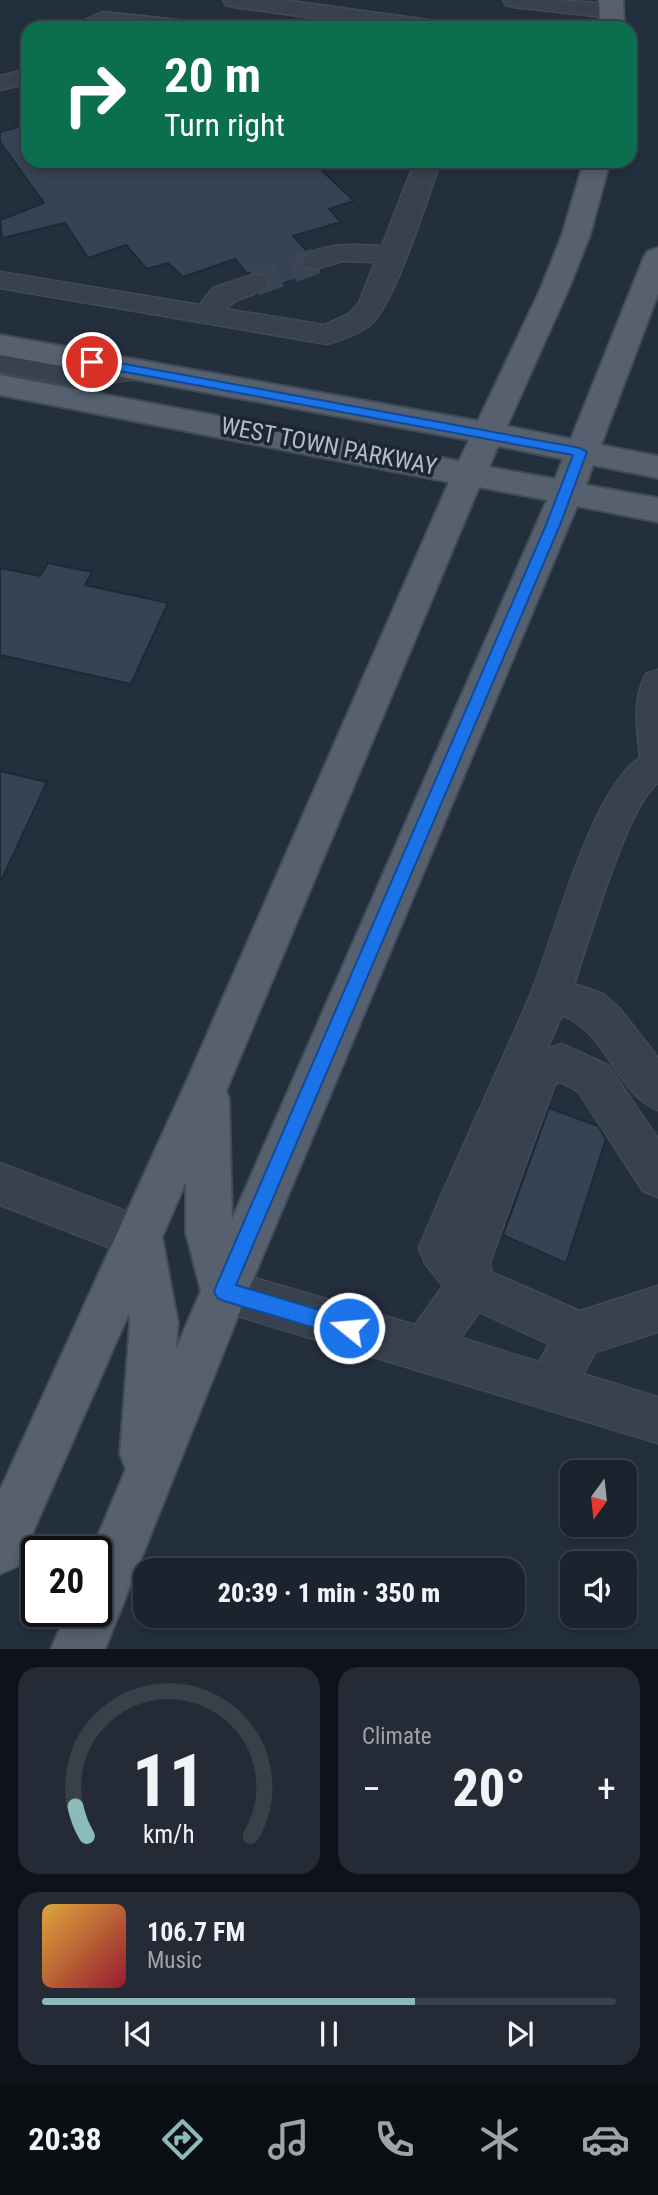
<!DOCTYPE html>
<html lang="en">
<head>
<meta charset="utf-8">
<style>
	body { margin:0; font-family:"Roboto Condensed",sans-serif; background:#242b36; color:#f1f3f6; height:100vh; display:flex; flex-direction:column; font-size:26px; white-space:nowrap }
	* { box-sizing:border-box; margin:0 }
	p { font-size:23px; color:#a0a4aa }
	.icon { flex:none; width:38px; height:38px; fill:none; stroke:currentColor; stroke-width:2; stroke-linecap:round; stroke-linejoin:round }
	.map { position:relative; height:1649px; overflow:hidden }
	.side { display:flex; flex-direction:column; gap:18px; padding:18px; background:#0f1319; flex:1 }
	.side>* { flex:none }
	.guide { position:absolute; left:21px; top:21px; width:616px; height:147px; border-radius:21px; box-shadow:0 4px 10px #0003,0 0 0 2px #39404a; background:#0b6e4f; color:#fff; overflow:hidden }
	.needle { width:46px; rotate:195deg }
	.buttons { position:absolute; left:560px; top:1460px; display:grid; gap:14px }
	.buttons a { display:grid; place-items:center; width:77px; height:77px; border-radius:14px; background:#1b232e; box-shadow:0 4px 10px #0003,0 0 0 2px #39404a; font-size:35px }
	.speed { position:absolute; left:21px; top:1536px; display:flex; gap:14px; font-size:35px; font-weight:700; text-align:center }
	.speed>* { display:grid; place-content:center; width:91px; height:91px; border-radius:50%; background:#1b232e; box-shadow:0 4px 10px #0003,0 0 0 2px #39404a; line-height:1 }
	.speed .limit { border:4px solid #111; border-radius:10px; background:#fff; color:#111 }
	.pin { position:absolute; display:grid; place-items:center; width:60px; height:60px; color:#fff; margin:-30px; border:4px solid #fff; border-radius:50%; box-shadow:0 2px 7px #0007 }
	.me { position:absolute; width:77px; margin:-38px; rotate:287deg; stroke-linejoin:round; filter:drop-shadow(0 0 5px #0008) }
	.turn { display:flex; align-items:center; gap:24px; height:147px; padding:0 28px; font-size:32px }
	.turn .icon { width:91px; height:91px; stroke-width:2.5 }
	.turn b { display:block; font-size:49px; line-height:60px }
	.big { font-size:52px; font-weight:800; line-height:1.1 }
	.side .card { flex:1; display:flex; flex-direction:column; justify-content:center; gap:10px; min-width:0; padding:0 24px; border-radius:21px; background:#242b36 }
	.side .dial { align-items:center; gap:0 }
	.dial svg { height:182px; overflow:visible; fill:none; stroke:#39404a; stroke-width:7; stroke-linecap:round; text-anchor:middle }
	.dial text { fill:#f1f3f6; stroke:none }
	.song { display:flex; align-items:center; gap:21px }
	.cover { width:84px; height:84px; border-radius:10px; background:linear-gradient(135deg,hsl(40 70% 55%),hsl(350 70% 35%)) }
	.played { height:7px; border-radius:4px; background:linear-gradient(90deg,#8bbbb9 65%,#39404a 65%) }
	.keys { display:flex; justify-content:space-around; direction:ltr }
	.heat { display:flex; justify-content:space-between; align-items:center; font-size:38px; direction:ltr }
	.side .tiles { flex:1; display:grid; gap:18px; grid-template-columns:1fr 1fr }
	.card:last-child { grid-column:span 2 }
	.trip { position:absolute; left:133px; top:1558px; width:392px; height:70px; border-radius:21px; background:#1b232e; box-shadow:0 4px 10px #0003,0 0 0 2px #39404a; font-weight:800; line-height:70px; text-align:center }
	.dock { display:flex; height:112px; justify-content:space-around; align-items:center; background:#0b0e12; color:#a0a4aa }
	.dock .icon { width:49px; height:49px }
	.dock .current { color:#8bbbb9 }
	.dock b { font-size:32px; color:#f1f3f6 }
	.map>svg:first-child { display:block }
	.building { fill:#364354; stroke:#1f2835; stroke-width:2 }
	.lines { fill:none; stroke-linecap:round; stroke-linejoin:round }
	.minor-tunnel { stroke:#3a4453; stroke-width:26; stroke-dasharray:26 13; stroke-linecap:butt }
	.minor-casing { stroke:#414a57; stroke-width:3 }
	.major-casing { stroke:#414a57; stroke-width:4 }
	.minor { fill:#38414e; fill-rule:evenodd }
	.major { fill:#56606e; fill-rule:evenodd }
	.route { fill:#1a73e8; stroke:#114b97; stroke-width:2 }
	.labels { text-anchor:middle; stroke-width:7; stroke-linejoin:round; paint-order:stroke }
	.street-label { font-size:24px; fill:#b4bcc9; stroke:#1d2633 }
</style>
</head>
<body>
<div class="map">
<svg width="658" height="1649" viewBox="0 0 658 1649">
	<rect width="100%" height="100%" fill="#242f3e"/>
	<!-- building -->
	<path class="building" d="M28,124V161H312L354,201L329,209L341,222L293,236L308,252L299,261L304,268L315,272L324,270L267,289L272,283L267,276L256,271L247,274L235,259L183,277L168,263L147,269L126,245L88,258L65,223L2,238L0,220L44,203L0,142V132Z
		M48,563L92,572L85,585L168,603L131,684L0,655V568L40,576Z
		M0,771L47,782L0,883Z
		M549,1108L598,1126L606,1139L566,1263L503,1235Z"/>
	<g class="lines">
		<!-- minor-tunnel -->
		<path class="minor-tunnel" d="M255,283L316,261"/>
		<!-- minor casing -->
		<g class="minor-casing">
			<path id="minor" d="M223,0H283L436,21L444,23L448,28H386L234,7L226,5Z
				M503,0C541,0 582,0 620,6L623,11L620,16L612,18L514,7L506,5Z
				M103,12L188,21L196,23L200,28H74L78,23Z
				M28,69V83L0,90V76Z
				M415,161H441C427,198 396,301 371,324C360,334 341,340 327,344L0,288V272L200,305L213,288L255,274L265,277L269,283C259,297 237,295 226,309L324,325L349,314L359,303L375,262L342,261L316,269L306,267L302,261C316,241 360,245 382,246Z
				M0,354L82,367L138,361L148,363L152,370L148,377L82,387L0,372Z
				M658,670V783C628,803 588,943 574,984L603,994L620,1009L658,1058V1110C616,1094 608,1032 562,1015L547,1049L562,1044L608,1065L658,1139V1197L643,1191L578,1091L560,1082L555,1084L490,1262L491,1272L580,1311L658,1286V1332L595,1352L583,1374L658,1397V1443L208,1307L202,1291L208,1275L224,1269L415,1325L443,1286L425,1263L419,1248C454,1163 494,1080 530,996C555,936 590,791 640,758C637,729 632,700 646,674ZM479,1312L549,1344L539,1362L461,1338Z
				M0,1163L154,1222L161,1237L154,1252L139,1259L0,1205Z"/>
		</g>
		<!-- major casing -->
		<g class="major-casing">
			<path id="major" d="M599,0H623L624,28H600Z
				M584,161H610L590,235L569,288L507,426L571,439L644,257L648,251L658,248V294L601,445L658,456V478L593,465L586,485L658,498V522L577,506L246,1296L105,1649H51L67,1612H96V1552H91L126,1469L120,1454L130,1323L129,1313L18,1566L0,1574V1490L188,1078L449,482L0,395V375L459,461L469,440L0,355V335L478,421L541,288L562,235ZM498,446L563,459L555,479L489,467ZM479,487L547,500L232,1219L229,1098L226,1091ZM186,1182V1233L201,1291L176,1349L178,1323L162,1237Z"/>
		</g>
		<!-- minor -->
		<use href="#minor" class="minor"/>
		<!-- major -->
		<use href="#major" class="major"/>
	</g>
	<!-- route -->
	<path class="route" d="M92,358L580,448L587,452L560,525L236,1285L356,1321L359,1328L356,1335L349,1338L224,1301L217,1298L214,1291L546,525L573,455L88,365L86,362Z"/>
	<g class="labels">
		<!-- street labels -->
		<g class="street-label">
			<text transform="translate(329 446) rotate(11)" y="8">WEST TOWN PARKWAY</text>
		</g>
	</g>
</svg>
<div class="buttons">
<a><svg class="needle" viewBox="-14 -14 28 28"><path d="M0-13l5 13h-10z" fill="#e53935"/><path d="M0 13l5-13h-10z" fill="#a0a4aa"/></svg></a>
<a><svg class="icon" aria-label="sound" viewBox="0 0 24 24"><path d="M4 9h4l5-4v14l-5-4H4zM17 9q2 3 0 6"/></svg></a>
</div>
<div class="speed"><div class="limit">20</div></div>
<div class="pin" style="left:92px;top:362px;background:#d93025"><svg class="icon" aria-label="arrive" viewBox="0 0 24 24"><path d="M6 21V4h12l-3 4 3 4H6"/></svg></div>
<svg class="me" style="left:349px;top:1328px" viewBox="-20 -20 40 40"><circle r="17" fill="#1a73e8" stroke="#fff" stroke-width="3"/><path d="M0-11L8 9 0 5-8 9z" fill="#fff"/></svg>
<div class="trip">20:39 · 1 min · 350 m</div>
<div class="guide">
<div class="turn"><svg class="icon" aria-label="right" viewBox="0 0 24 24"><path d="M7 20v-9h11M14 6l5 5-5 5"/></svg><div><b>20 m</b>Turn right</div></div>
</div>
</div>
<section class="side">
<div class="tiles">
<div class="card dial"><svg viewBox="0 0 100 80">
<path d="M14 69A42 42 0 1 1 86 69"/>
<path d="M14 69A42 42 0 0 1 9 56" stroke="#8bbbb9"/>
<text x="50" y="56" font-size="32" font-weight="700">11</text>
<text x="50" y="72" font-size="11">km/h</text>
</svg></div>
<div class="card"><p>Climate</p>
<div class="heat"><a>−</a><b class="big">20°</b><a>+</a></div>
</div>
<div class="card">
<div class="song"><i class="cover"></i><div><b>106.7 FM</b><p>Music</p></div></div>
<div class="played"></div>
<div class="keys"><svg class="icon" aria-label="previous" viewBox="0 0 24 24"><path d="M18 5L8 12l10 7zM5 5v14"/></svg><svg class="icon" aria-label="pause" viewBox="0 0 24 24"><path d="M8 5v14M16 5v14"/></svg><svg class="icon" aria-label="next" viewBox="0 0 24 24"><path d="M6 5l10 7-10 7zM19 5v14"/></svg></div>
</div>
</div>
</section>
<nav class="dock">
<b>20:38</b>
<svg class="icon current" aria-label="directions" viewBox="0 0 24 24"><path d="M12 3l9 9-9 9-9-9zM9 14v-3h6M13 9l2 2-2 2"/></svg>
<svg class="icon" aria-label="music" viewBox="0 0 24 24"><path d="M9 18V5l10-2v13"/><circle cx="6" cy="18" r="3"/><circle cx="16" cy="16" r="3"/></svg>
<svg class="icon" aria-label="phone" viewBox="0 0 24 24"><path d="M5 4h4l2 5-3 2q2 4 5 5l2-3 5 2v4C11 20 4 13 5 4z"/></svg>
<svg class="icon" aria-label="climate" viewBox="0 0 24 24"><path d="M12 3v18M4 7l16 10M4 17L20 7"/></svg>
<svg class="icon" aria-label="car" viewBox="0 0 24 24"><path d="M5 17H2v-5l4-1 3-4h7l3 4 3 1v5h-3M9 17h6M6 11h13"/><circle cx="7" cy="17" r="2"/><circle cx="17" cy="17" r="2"/></svg>
</nav>
</body>
</html>
